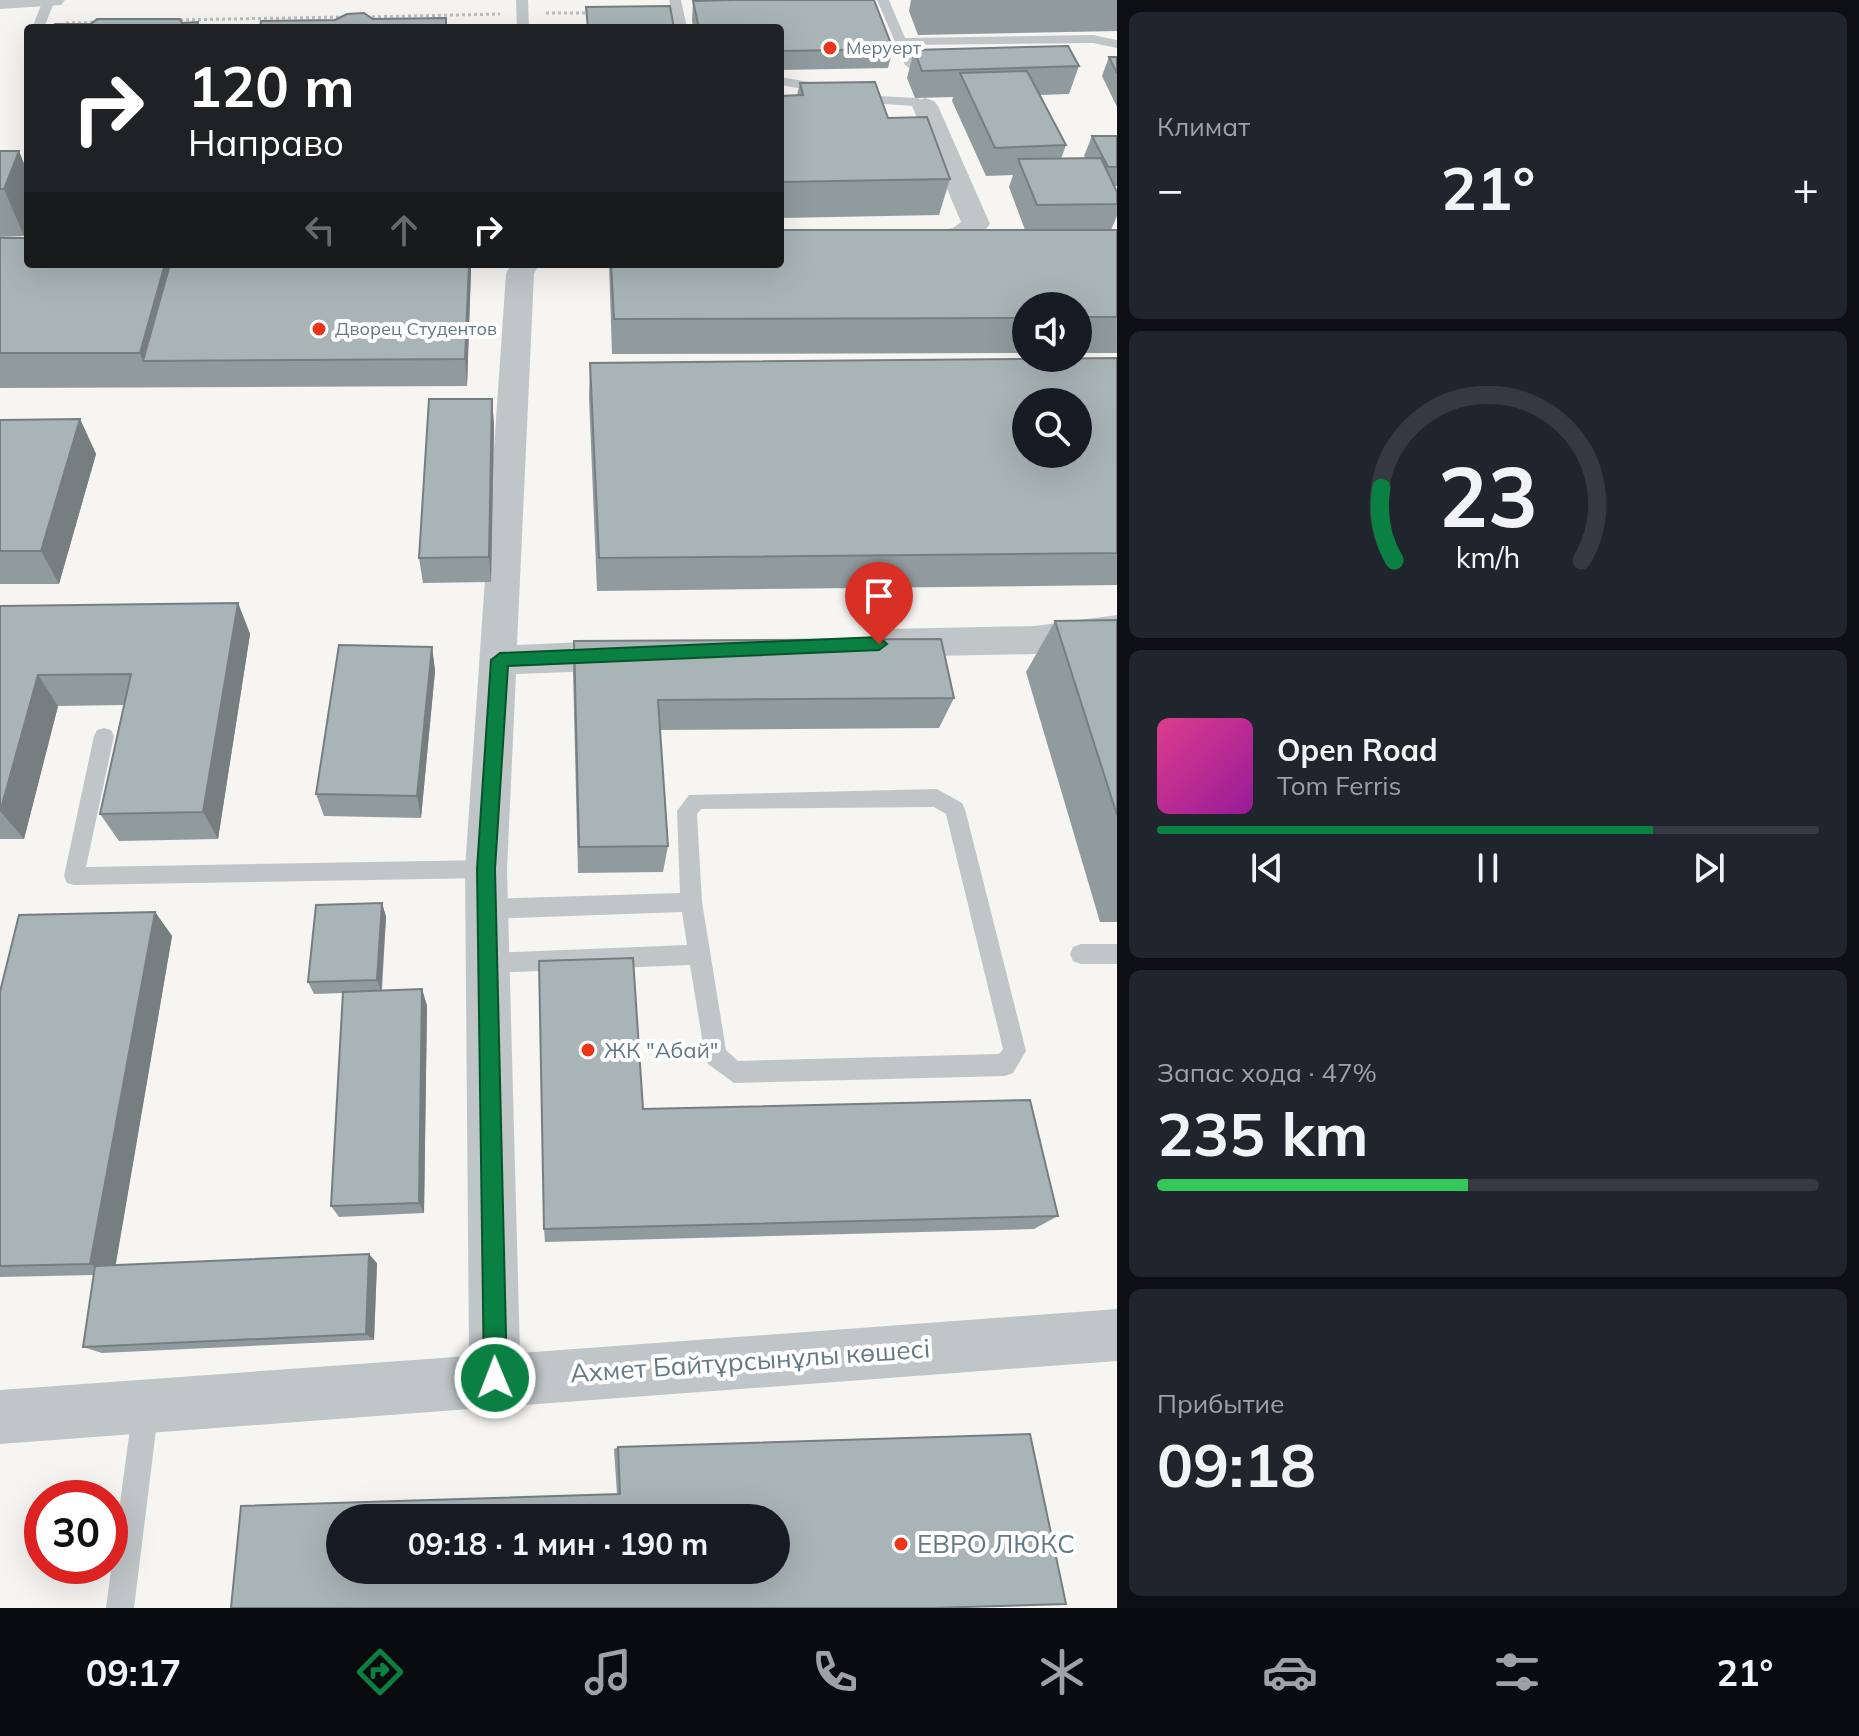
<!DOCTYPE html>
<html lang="ru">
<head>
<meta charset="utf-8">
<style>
	body { margin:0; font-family:Mulish,sans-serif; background:#20242c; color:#f1f3f6; height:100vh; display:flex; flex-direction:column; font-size:30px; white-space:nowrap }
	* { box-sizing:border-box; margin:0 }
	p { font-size:26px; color:#9ea1a6 }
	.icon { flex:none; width:44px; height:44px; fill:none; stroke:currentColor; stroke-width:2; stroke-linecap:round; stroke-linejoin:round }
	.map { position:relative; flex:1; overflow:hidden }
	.details { display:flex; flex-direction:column; gap:12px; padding:12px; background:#0d0f14; width:742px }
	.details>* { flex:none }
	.guide { position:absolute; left:24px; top:24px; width:760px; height:244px; border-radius:8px; box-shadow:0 8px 32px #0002; background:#202124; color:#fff; overflow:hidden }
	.controls { position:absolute; left:1012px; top:292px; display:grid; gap:16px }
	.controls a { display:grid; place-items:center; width:80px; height:80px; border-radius:50%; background:#171b24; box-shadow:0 8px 32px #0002; font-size:40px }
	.speed { position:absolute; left:24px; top:1480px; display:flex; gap:16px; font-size:40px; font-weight:700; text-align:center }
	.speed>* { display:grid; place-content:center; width:104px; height:104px; border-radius:50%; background:#171b24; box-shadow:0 8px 32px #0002; line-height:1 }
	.speed .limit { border:12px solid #d22; background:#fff; color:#111 }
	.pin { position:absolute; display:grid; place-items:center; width:68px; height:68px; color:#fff; margin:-82px -34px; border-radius:50% 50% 50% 0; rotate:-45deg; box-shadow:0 0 8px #0007 }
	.pin .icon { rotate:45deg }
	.me { position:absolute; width:88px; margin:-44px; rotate:359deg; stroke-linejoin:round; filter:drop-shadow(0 0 6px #0008) }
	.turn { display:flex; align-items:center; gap:28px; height:168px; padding:0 32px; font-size:36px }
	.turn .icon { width:104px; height:104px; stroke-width:2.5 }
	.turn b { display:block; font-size:56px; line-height:68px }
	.lanes { display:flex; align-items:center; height:76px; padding:0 32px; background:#0003; justify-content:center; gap:40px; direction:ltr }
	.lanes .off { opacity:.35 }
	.big { font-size:60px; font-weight:700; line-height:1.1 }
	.details .tile { flex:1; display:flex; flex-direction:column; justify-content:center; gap:12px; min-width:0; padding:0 28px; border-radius:12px; background:#20242c }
	.details .dial { align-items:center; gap:0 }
	.dial svg { height:208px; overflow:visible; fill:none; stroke:#363941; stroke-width:7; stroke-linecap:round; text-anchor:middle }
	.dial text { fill:#f1f3f6; stroke:none }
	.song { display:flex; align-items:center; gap:24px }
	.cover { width:96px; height:96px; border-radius:12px; background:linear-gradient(135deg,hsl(330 70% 55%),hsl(300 70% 35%)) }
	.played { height:8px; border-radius:4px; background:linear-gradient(90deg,#0b8043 75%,#363941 75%) }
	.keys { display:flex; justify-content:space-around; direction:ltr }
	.heat { display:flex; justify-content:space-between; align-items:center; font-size:44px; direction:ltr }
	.charge { height:12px; border-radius:6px; background:linear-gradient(90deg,#34c759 47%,#363941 0) }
	.trip { position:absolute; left:326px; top:1504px; width:464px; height:80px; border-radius:40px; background:#171b24; box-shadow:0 8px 32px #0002; font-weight:700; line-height:80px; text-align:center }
	.menu { display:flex; height:128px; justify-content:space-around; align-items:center; background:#090b0e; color:#9ea1a6 }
	.menu .icon { width:56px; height:56px }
	.menu .on { color:#0b8043 }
	.menu b { font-size:36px; color:#f1f3f6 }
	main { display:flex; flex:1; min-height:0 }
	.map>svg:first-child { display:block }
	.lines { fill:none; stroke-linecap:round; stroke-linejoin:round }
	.path { stroke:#babec0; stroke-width:3; stroke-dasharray:3 3; stroke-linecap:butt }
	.service { fill:#c0c6c8; fill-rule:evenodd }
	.minor { fill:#c0c6c8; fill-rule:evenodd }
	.tertiary { fill:#c0c6c8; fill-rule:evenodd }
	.wall { fill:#919b9d }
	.shaded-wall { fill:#767e80 }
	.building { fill:#a9b4b7; stroke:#767e80; stroke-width:2; fill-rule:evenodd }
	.route { fill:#0b8043; stroke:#07532c; stroke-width:2 }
	.poi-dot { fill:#ec351b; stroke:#fff; stroke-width:3 }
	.labels { text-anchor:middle; stroke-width:8; stroke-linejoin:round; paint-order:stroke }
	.far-poi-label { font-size:18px; fill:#637984; stroke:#fff; text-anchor:start }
	.poi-label { font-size:22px; fill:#637984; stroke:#fff; text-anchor:start }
	.near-street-label { font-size:26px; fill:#637984; stroke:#fff }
	.near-poi-label { font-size:26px; fill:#637984; stroke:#fff; text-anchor:start }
</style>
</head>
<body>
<main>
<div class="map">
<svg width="1117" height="1608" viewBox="0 0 1117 1608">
	<rect width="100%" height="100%" fill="#f6f5f2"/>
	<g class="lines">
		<!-- path -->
		<path class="path" d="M546,13H592
			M366,17L500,14
			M174,20L344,17
			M66,23L100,22"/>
		<!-- service -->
		<path class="service" d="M43,0H55L44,28H32Z
			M516,0H528L529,28H517Z
			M669,0H681L687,28H675Z
			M877,0H889L905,38L1093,35L1117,40V48L1093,43L909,45L917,65L911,69L905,65Z
			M780,77L827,85L833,89L827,93L780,85Z
			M857,95L918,98L931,106L925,110L915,106L853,102L851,99Z
			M104,728L111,730L114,736L86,867L486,860L493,863L496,869L493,875L486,878L74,885L67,883L64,876L94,736L97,730Z
			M937,789L962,803L965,809L1026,1051L1013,1073L1005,1076L734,1083L708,1064L705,1056L690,965L488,973L480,970L477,963L480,956L488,953L687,945L682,912L487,919L480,916L476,909L480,902L487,899L680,893L677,811L689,795ZM934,807L946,814L1003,1049L999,1054L738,1061L726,1050L702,902L697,814L701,809Z
			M1081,944H1117V964H1081L1073,961L1070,954L1073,947Z
			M146,1393L155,1397L159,1406L134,1608H106L133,1406L137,1397Z"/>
		<!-- minor -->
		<path class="minor" d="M925,98L934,101L938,106L990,224C975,245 936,253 912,247L908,241L912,235L953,228L961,222L912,106L916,101Z
			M511,264H539L534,274L517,645L627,640L640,645L645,655L640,665L627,670L516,674L507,869L520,1353L1117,1309V1361L0,1444V1390L469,1356L465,869L506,274Z
			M1117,615V643L1035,654L887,657L874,653L869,643L874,633L887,629L1035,626Z"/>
		<!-- tertiary -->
		<path class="tertiary" d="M0,0H65L61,5L0,9Z"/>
	</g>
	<!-- wall -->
	<path class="wall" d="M911,0H1117V31L918,35L909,11Z
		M693,1L893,49L888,68L780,70V28H693L692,20Z
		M914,50L1079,66L1069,94L1040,95L1066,145L1061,159L1086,158L1084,156L1092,136H1117V186H1114L1117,192V216L1111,230H1117V353H1078V306H1026V353L612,354L609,264H780L1025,230L1009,187L1013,175L986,176L952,101L953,97L915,98L907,78Z
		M1109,57H1117V107L1102,76Z
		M800,83L888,118L950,179L939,215L780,218V96L797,95Z
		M0,151L28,173V226L24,236L0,237Z
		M0,238L28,264H471L467,386L0,388Z
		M1117,358V585L597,591L589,398L590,363Z
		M492,399L494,426L491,582L423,583L419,558Z
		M80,419L96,454L59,584H0V420Z
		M238,603L250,634L218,839L119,841L100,814L124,705L58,706L24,839H0V606Z
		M1117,620V922H1100L1026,672L1055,621Z
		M574,641L954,698L939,728L660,730L668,846L663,872L578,873L573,672Z
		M432,647L435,671L421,818L324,816L316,794Z
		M382,903L386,917L382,991L422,989L427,1006L424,1213L339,1217L331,1206L343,993L314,994L308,982Z
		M155,912L172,936L115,1265L377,1263L374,1340L102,1353L83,1347L94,1275L0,1277V992Z
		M643,1109L1058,1216L1034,1229L545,1242L544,1229Z
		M618,1447L931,1608L241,1506L617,1494L614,1449Z"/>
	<!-- shaded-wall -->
	<path class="shaded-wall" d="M19,151L28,173V226L24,236L4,189Z
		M165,264H181L143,361L140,353Z
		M469,264H471V273L467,386L465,359Z
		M492,399L494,426L491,582L489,557Z
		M80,419L96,454L59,584L41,551Z
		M238,603L250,634L218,839L203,812Z
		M432,647L435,671L421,818L417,796Z
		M38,675L58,706L24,839L1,812Z
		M382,903L386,917L381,992L377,980Z
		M155,912L172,936L114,1275L90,1264Z
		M422,989L427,1006L424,1213L419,1203Z
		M369,1254L377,1263L374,1340L366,1334Z"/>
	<!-- building -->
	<path class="building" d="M734,0H874L893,49L780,51V28H699L693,1Z
		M670,6L674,28H588L586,7Z
		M364,13L373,19L446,18V28H260L261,21L335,20L347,14Z
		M97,19H180L182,23L198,22L197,28H54L55,24H91Z
		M465,27H503V28H465Z
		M1068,46L1079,66L922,71L914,50Z
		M1109,57H1117V73Z
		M1027,71L1066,145L995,148L960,73Z
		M875,82L888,118L927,117L950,179L780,182V96L803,95L800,83Z
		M1092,136H1117V167H1108Z
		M0,151H19L4,189H0Z
		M1101,158L1117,192V204L1037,205L1018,159Z
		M780,230H1117V317H1078V306H1026V318L614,319L611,264H780Z
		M0,238H28V264H165L140,353H0Z
		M170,264H469L465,359L143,361Z
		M1117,358V553L599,558L590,363ZM1026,402H1078V454H1026Z
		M429,399H492L489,557L419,558Z
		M80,419L41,551H0V420Z
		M238,603L203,812L100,814L131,674L38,675L0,812V606Z
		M1117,620V815L1055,621Z
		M941,639L954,698L658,700L668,846L579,847L574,641Z
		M339,645L432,647L417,796L316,794Z
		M382,903L377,980L308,982L316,905Z
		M155,912L90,1264L0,1266V992L19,915Z
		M633,958L643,1109L1030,1100L1058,1216L544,1229L539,961Z
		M422,989L419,1203L331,1206L343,992Z
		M369,1254L366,1334L83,1347L95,1266Z
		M1030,1434L1066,1604L931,1608H231L241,1506L620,1494L618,1447ZM340,1518H776V1570H340Z"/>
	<!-- route -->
	<path class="route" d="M879,637L887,644L879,650L508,666L495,869L507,1378L504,1387L495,1390L487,1387L484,1378L477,869L491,660L500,653Z"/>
	<!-- markers -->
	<g class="poi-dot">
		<circle cx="830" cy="48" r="8"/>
		<circle cx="319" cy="329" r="8"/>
		<circle cx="588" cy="1050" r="8"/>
		<circle cx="901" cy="1544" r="8"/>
	</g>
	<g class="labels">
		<!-- far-poi labels -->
		<g class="far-poi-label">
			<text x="846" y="54">Меруерт</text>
			<text x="335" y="335">Дворец Студентов</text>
		</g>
		<!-- poi labels -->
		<g class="poi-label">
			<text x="604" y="1058">ЖК "Абай"</text>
		</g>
		<!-- near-street labels -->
		<g class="near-street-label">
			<text transform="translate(750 1361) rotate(-4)" y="9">Ахмет Байтұрсынұлы көшесі</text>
		</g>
		<!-- near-poi labels -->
		<g class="near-poi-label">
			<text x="917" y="1553">ЕВРО ЛЮКС</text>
		</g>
	</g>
</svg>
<div class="controls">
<a><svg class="icon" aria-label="sound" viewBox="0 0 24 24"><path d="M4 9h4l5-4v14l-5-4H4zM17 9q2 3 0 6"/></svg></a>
<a><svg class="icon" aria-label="search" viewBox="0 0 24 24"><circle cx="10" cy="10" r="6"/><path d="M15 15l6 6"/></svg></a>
</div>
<div class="speed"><div class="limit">30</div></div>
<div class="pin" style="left:879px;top:644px;background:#d93025"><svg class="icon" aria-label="arrive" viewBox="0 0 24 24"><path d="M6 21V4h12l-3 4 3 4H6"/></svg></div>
<svg class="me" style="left:495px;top:1378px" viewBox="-20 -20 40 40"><circle r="17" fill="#0b8043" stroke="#fff" stroke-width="3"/><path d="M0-11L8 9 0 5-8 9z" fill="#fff"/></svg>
<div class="trip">09:18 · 1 мин · 190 m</div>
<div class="guide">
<div class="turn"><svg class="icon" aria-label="right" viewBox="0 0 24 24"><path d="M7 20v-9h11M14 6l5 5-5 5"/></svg><div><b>120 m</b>Направо</div></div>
<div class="lanes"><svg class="icon off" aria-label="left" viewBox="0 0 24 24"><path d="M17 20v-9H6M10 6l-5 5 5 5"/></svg><svg class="icon off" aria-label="ahead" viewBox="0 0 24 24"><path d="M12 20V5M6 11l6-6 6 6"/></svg><svg class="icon" aria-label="right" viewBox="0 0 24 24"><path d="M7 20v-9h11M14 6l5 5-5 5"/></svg></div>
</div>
</div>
<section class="details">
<div class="tile"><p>Климат</p>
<div class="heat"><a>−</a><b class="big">21°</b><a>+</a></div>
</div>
<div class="tile dial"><svg viewBox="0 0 100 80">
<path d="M14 69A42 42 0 1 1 86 69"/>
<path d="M14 69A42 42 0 0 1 9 41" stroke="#0b8043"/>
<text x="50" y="56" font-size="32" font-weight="700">23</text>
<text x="50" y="72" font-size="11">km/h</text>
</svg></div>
<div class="tile">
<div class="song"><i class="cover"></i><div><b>Open Road</b><p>Tom Ferris</p></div></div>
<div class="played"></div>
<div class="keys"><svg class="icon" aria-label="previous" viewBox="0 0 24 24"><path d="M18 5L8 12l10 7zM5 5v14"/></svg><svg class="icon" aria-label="pause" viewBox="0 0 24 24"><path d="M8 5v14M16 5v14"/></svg><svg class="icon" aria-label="next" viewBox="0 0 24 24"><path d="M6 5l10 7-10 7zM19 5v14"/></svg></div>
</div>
<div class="tile"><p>Запас хода · 47%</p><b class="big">235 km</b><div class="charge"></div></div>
<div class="tile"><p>Прибытие</p><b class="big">09:18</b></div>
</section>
</main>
<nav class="menu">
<b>09:17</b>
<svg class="icon on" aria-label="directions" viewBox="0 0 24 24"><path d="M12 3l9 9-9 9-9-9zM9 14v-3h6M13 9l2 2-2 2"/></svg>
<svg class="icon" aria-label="music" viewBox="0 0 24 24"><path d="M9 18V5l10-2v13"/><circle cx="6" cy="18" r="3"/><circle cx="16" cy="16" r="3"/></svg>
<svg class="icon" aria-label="phone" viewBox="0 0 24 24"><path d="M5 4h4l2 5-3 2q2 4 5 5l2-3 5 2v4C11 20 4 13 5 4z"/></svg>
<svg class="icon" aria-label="climate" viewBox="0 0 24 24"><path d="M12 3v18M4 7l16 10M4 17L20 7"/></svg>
<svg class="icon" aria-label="car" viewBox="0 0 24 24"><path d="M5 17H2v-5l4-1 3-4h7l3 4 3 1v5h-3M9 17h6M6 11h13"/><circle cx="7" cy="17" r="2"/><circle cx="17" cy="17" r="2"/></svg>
<svg class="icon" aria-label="filters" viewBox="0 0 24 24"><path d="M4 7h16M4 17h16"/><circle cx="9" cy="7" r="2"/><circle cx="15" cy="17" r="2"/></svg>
<b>21°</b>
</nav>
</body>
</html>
